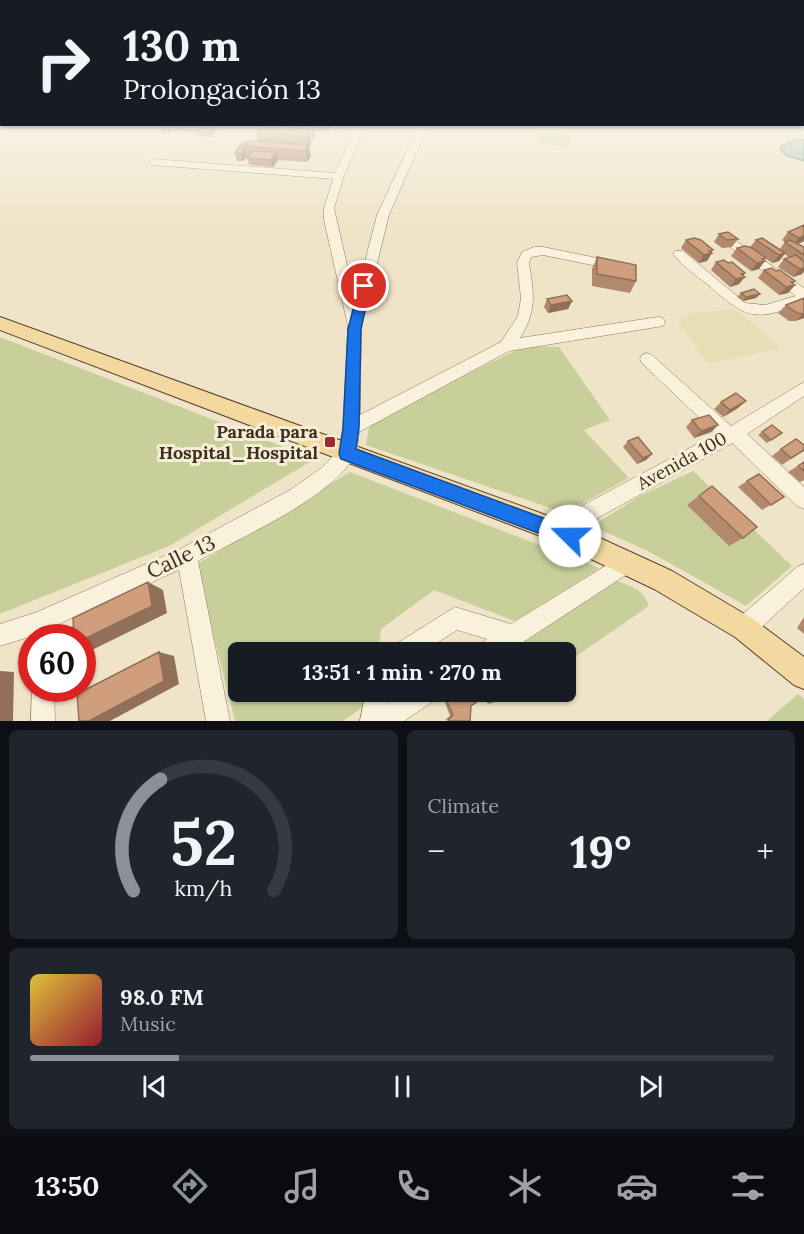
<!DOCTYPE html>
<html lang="en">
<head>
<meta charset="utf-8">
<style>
	body { margin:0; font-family:Lora,serif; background:#20242c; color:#f1f3f6; height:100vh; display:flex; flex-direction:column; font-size:22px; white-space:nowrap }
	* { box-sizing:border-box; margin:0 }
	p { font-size:20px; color:#9ea1a6 }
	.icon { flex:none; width:33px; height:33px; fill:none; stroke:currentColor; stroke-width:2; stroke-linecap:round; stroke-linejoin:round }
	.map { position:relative; height:721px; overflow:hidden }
	.drawer { display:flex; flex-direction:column; gap:9px; padding:9px; background:#0d0f14; flex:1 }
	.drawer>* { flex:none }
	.hud { position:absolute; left:0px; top:0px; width:804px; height:126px; box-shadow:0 2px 4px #0004; background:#171b24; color:#f1f3f6; overflow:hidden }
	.speed { position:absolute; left:18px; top:624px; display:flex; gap:12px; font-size:30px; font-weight:700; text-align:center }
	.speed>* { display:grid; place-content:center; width:78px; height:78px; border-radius:50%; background:#171b24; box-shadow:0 2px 4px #0004; line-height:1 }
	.speed .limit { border:9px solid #d22; background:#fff; color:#111 }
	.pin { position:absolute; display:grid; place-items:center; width:51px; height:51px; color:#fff; margin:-26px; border:3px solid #fff; border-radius:50%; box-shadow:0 2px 6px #0007 }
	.me { position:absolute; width:66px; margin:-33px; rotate:292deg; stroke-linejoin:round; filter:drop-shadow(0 0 4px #0008) }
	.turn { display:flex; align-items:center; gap:21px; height:126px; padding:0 24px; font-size:27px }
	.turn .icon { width:78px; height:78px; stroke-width:2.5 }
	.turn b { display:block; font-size:42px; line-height:51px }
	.big { font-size:45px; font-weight:700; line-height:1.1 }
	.drawer .card { flex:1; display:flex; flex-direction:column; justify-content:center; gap:9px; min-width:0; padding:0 21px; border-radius:9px; background:#20242c }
	.drawer .dial { align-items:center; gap:0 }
	.dial svg { height:156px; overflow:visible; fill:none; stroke:#363941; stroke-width:7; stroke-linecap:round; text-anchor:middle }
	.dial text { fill:#f1f3f6; stroke:none }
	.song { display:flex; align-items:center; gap:18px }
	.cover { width:72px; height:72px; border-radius:9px; background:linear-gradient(135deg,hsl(50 70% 55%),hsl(350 70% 35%)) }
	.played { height:6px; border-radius:3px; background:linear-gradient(90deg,#8c9099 20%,#363941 20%) }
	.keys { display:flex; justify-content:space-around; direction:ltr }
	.heat { display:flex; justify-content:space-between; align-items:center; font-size:33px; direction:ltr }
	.drawer .tiles { flex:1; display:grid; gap:9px; grid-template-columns:1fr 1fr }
	.card:last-child { grid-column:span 2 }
	.trip { position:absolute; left:228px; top:642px; width:348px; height:60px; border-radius:9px; background:#171b24; box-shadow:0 2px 4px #0004; font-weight:700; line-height:60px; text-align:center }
	.dock { display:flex; height:96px; justify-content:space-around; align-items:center; background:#090b0e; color:#9ea1a6 }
	.dock .icon { width:42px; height:42px }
	.dock .selected { color:#8c9099 }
	.dock b { font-size:27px; color:#f1f3f6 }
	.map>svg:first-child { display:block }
	.farmland { fill:#e6deb5 }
	.green { fill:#c9cf9b }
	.water { fill:#a9c4bc; stroke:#6f938a; stroke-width:1.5 }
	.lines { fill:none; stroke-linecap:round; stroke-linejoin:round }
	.minor-casing { stroke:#8d765c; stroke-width:1 }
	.major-casing { stroke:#5b4430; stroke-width:2 }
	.minor { fill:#faf1dc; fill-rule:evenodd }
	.major { fill:#f3d9a0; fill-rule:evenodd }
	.wall { fill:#b2896c }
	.shaded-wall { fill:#916f58 }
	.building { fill:#cf9f7d; stroke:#916f58; stroke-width:1.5 }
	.route { fill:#1a73e8; stroke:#114b97; stroke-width:1.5 }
	.poi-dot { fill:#9e2a2b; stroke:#f7eed8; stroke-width:2 }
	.labels { text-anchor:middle; stroke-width:6; stroke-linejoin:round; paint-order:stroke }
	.poi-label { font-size:18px; font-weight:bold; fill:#3d2e20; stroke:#f7eed8; text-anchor:end }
	.street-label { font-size:18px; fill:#3d2e20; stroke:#f7eed8 }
	.near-street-label { font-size:21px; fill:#3d2e20; stroke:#f7eed8 }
</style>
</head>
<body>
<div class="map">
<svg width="804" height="721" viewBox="0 0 804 721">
	<rect width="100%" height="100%" fill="#f0e4c8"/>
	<!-- farmland -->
	<path class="farmland" d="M735,309L781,348L708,364L677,320L694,313Z"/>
	<!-- green -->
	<path class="green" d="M538,132L570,134L572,147L539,145Z
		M0,337L315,459L169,546L0,614Z
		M524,346L559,347L610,420L584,430L629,478L565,513L366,445L370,422Z
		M693,471L792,566L746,606L648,551L592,526L640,496Z
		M350,472L599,568L517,622L434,590L381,629L378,652H238V692H373L372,701L343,721H235L196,565Z
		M617,581C633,587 643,589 649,606L566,663V652H505Z
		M798,694L804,699V721H767Z"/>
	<!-- water -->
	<path class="water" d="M795,139L804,140V161L786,155L781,150V147Z"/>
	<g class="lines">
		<!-- minor casing -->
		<g class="minor-casing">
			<path id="minor" d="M357,124H366L344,176L334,208L355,300L377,215L409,146L423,124H432L419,146L389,215L361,329L360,415L501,342L518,316L521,298L517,263L522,252L534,247H543L597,258L603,262L597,266L543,255L531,257L529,263C534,294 537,311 520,338L658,317L663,318L665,322L663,326L509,351L359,432C358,440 358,452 353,459C326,500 242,537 198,561L230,721H206L179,570L50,628L51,638H32V645L29,637L0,646V624L37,612L180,549L290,490L320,469L339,450L343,428L348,326L324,220V208L333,179L153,165L148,162L153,159L335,173Z
				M726,234L804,288V303C754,322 747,319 708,285C696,275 682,266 673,254L675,251H683L745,303L765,305L796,296L722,241V235Z
				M647,353L652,355L731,426L804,382V396L747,434L804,487V509L797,506L732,443L564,537L557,540L550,537L547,530L550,523L716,434L642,363L640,359L642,355Z
				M628,552L635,555L638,562L635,569L508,652H477L480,644L487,639L457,630L423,652H393L396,644L455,607L511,624Z
				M804,564V588L752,636L744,639L736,636L733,628L736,620L797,567Z
				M32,685V688H54L55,721H31Z
				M366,692H390L388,703L406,692H439L435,700L404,721H360Z"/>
		</g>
		<!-- major casing -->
		<g class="major-casing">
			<path id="major" d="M0,317L565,522L672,571L753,619L804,657V689L794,685L735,637L654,589L551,540L0,330Z"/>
		</g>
		<!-- minor -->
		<use href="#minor" class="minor"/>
		<!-- major -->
		<use href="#major" class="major"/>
	</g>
	<!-- wall -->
	<path class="wall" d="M158,124H215L217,130L211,137L199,136L197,133L172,131L169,134H162Z
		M253,124H331V128L329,132L315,131V136L313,140L310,139L311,144L309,146L311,156L307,162L278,160L273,167L249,165L247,156L243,161H237L235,153L247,143L258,141L256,132L259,129V127H254Z
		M804,225V241L798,244L804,247V271L802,274L793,277L778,267L784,259L789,258L785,254L779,261L772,263L765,258L759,269L751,271L731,256L737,248L750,247L756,240L779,250L785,242L782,240L788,232Z
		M719,234L738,239L732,247L722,248L714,242Z
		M686,240L711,252L707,261L699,263L681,248Z
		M597,257L636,281L630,293L592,286V269Z
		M716,262L728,263L745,273L739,284L730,287L711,270Z
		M764,270L776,271L795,285L788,293L779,295L758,278Z
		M741,293L756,298L743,301L737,297Z
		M804,298V318L795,321H789L778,313L786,305Z
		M547,299L572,301L568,309L548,313L544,307Z
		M721,402L738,408L723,417L714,409Z
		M692,420L718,425L711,432L694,438L686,427Z
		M762,432L782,433L767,443L758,435Z
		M628,441L652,454L646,460L637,464L623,447Z
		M781,449L804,450L782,465L772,456Z
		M804,462V480L800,482L788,472Z
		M747,481L784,497L762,510L738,487Z
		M712,486L743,538L729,546L687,505Z
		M804,617V634L797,628Z
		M457,692H508L493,702L489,704L481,699L471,706L470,721H447L446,719L450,716L444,700L453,696L455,700L461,696Z"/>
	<!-- shaded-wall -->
	<path class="shaded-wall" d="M165,124H170L172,131L169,134Z
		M209,124H215L217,130L211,137L208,126Z
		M328,124H331V128L329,132Z
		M314,125L315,136L313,140L312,129Z
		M309,133L311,144L309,146L311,156L307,162L305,151L308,146L307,136Z
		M245,149L247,156L243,161L241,154Z
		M276,152L278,160L273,167L271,160Z
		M804,236V241L792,246L799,238Z
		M713,250L710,254L712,253L707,261L699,263L704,255L709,251Z
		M785,253L779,261L772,263L779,255Z
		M766,258L762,262L765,261L759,269L751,271L757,263L762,259Z
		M804,268V271L802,274L793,277L800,269Z
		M745,273L742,277H745L739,284L730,287L736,279L741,274Z
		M795,281L791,286L795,285L788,293L779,295L791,282Z
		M760,294L756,298L743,301L746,297Z
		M572,301L568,309L548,313L551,305Z
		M804,313V318L795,321L803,314Z
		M746,401L738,408L723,417L730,410Z
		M718,425L711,432L694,438L701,431Z
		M652,454L646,460L637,464L643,458Z
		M148,582L163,590L167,613L94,649L82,646V640Z
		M159,652L174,656L179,684L110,721H89Z
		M0,671L14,672L13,721H0Z"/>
	<!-- building -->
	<path class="building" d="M196,124H209L208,126L195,125Z
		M258,124H306L314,125L312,129L289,127L286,131L309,133L307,136L256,132L258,129L276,130L279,126Z
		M249,141L309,145L305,151L244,146Z
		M243,142L247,143L244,146L245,149L241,154L235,153Z
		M252,151L276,152L271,160L247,158Z
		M804,225V236L799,238L788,232Z
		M728,232L738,239L727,240L719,234Z
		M694,238L701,240L713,250L709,251L712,253L704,255L686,240Z
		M762,238L785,253L779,255L756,240Z
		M790,240L804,247V255L785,242Z
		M745,246L752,248L766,258L762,259L765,261L757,263L737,248Z
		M796,255L804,262V268L800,269L784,259Z
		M597,257L636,265V281L597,274Z
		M724,260L728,263L732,262L745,273L741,274L745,277L736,279L716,262Z
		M772,268L776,271L780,270L795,281L791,282L795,285L786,287L764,270Z
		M754,289L760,294L746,297L741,293Z
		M567,295L572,301L551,305L547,299Z
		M804,298V313L803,314L797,313L786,305Z
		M736,393L746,401L730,410L721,402Z
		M709,415L718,425L701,431L692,420Z
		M772,425L782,433L771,440L762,432Z
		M638,437L652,454L643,458L628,441Z
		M796,439L804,445V450L791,458L781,449Z
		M804,462V471L798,466Z
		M759,474L784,497L771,505L747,481Z
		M712,486L757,527L743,538L699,496Z
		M148,582L152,606L82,640V638H74L73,618Z
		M159,652L164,681L89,721H79L77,694Z
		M462,692H508L509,693L493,702L484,697L471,706L470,721H449V719L453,715L446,699L453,696L455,701L464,694Z"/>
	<!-- sky -->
	<linearGradient id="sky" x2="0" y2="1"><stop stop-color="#8fbad6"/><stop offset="0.55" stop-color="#f8f3e6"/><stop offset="1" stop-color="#f8f3e6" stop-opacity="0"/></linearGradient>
	<rect width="804" height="224" fill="url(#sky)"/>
	<!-- route -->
	<path class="route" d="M364,282L370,286L361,329L359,428L356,449L576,530L579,536L576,543L570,545L341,459L339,454L343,428L348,329L359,286Z"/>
	<!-- markers -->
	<rect class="poi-dot" x="324" y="436" width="12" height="12" rx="3"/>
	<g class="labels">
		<!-- poi labels -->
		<g class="poi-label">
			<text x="318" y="438">Parada para<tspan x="318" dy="21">Hospital_Hospital</tspan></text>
		</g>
		<!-- street labels -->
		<g class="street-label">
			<text transform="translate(682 461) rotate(-29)" y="6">Avenida 100</text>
		</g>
		<!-- near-street labels -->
		<g class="near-street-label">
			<text transform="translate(181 557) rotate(-26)" y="7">Calle 13</text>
		</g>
	</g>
</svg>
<div class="speed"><div class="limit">60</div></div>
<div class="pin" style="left:364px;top:286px;background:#d93025"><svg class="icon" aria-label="arrive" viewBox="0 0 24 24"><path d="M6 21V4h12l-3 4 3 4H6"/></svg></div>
<svg class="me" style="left:570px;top:536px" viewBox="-20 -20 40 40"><circle r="19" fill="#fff"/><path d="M0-13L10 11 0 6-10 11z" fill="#1a73e8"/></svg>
<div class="trip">13:51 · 1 min · 270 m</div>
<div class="hud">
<div class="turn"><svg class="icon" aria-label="right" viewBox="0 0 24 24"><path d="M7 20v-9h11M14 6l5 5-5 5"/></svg><div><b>130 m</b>Prolongación 13</div></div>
</div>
</div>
<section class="drawer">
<div class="tiles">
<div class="card dial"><svg viewBox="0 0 100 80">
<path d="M14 69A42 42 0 1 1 86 69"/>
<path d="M14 69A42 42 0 0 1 28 12" stroke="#8c9099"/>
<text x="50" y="56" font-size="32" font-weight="700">52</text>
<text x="50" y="72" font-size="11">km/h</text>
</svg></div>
<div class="card"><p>Climate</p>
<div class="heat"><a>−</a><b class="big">19°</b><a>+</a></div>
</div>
<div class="card">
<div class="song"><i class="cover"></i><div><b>98.0 FM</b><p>Music</p></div></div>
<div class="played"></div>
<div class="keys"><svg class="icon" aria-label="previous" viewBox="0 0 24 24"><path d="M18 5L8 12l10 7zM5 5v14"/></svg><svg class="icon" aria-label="pause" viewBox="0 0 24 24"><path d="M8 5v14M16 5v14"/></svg><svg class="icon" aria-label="next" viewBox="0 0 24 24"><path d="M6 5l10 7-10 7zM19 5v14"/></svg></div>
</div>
</div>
</section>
<nav class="dock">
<b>13:50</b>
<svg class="icon selected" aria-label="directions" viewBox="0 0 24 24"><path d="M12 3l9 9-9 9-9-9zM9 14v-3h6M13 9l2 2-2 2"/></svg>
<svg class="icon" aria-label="music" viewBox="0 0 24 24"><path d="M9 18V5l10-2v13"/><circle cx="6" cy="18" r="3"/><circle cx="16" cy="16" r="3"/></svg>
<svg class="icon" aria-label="phone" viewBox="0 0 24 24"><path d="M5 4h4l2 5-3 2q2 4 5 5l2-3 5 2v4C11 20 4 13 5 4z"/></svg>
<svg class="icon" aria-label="climate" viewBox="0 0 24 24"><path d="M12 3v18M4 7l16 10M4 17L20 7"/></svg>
<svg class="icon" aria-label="car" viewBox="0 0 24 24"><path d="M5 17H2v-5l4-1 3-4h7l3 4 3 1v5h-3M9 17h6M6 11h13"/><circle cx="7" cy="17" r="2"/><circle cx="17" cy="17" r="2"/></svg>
<svg class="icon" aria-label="filters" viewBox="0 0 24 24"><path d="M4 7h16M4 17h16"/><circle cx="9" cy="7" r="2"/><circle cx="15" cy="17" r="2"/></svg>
</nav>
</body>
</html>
